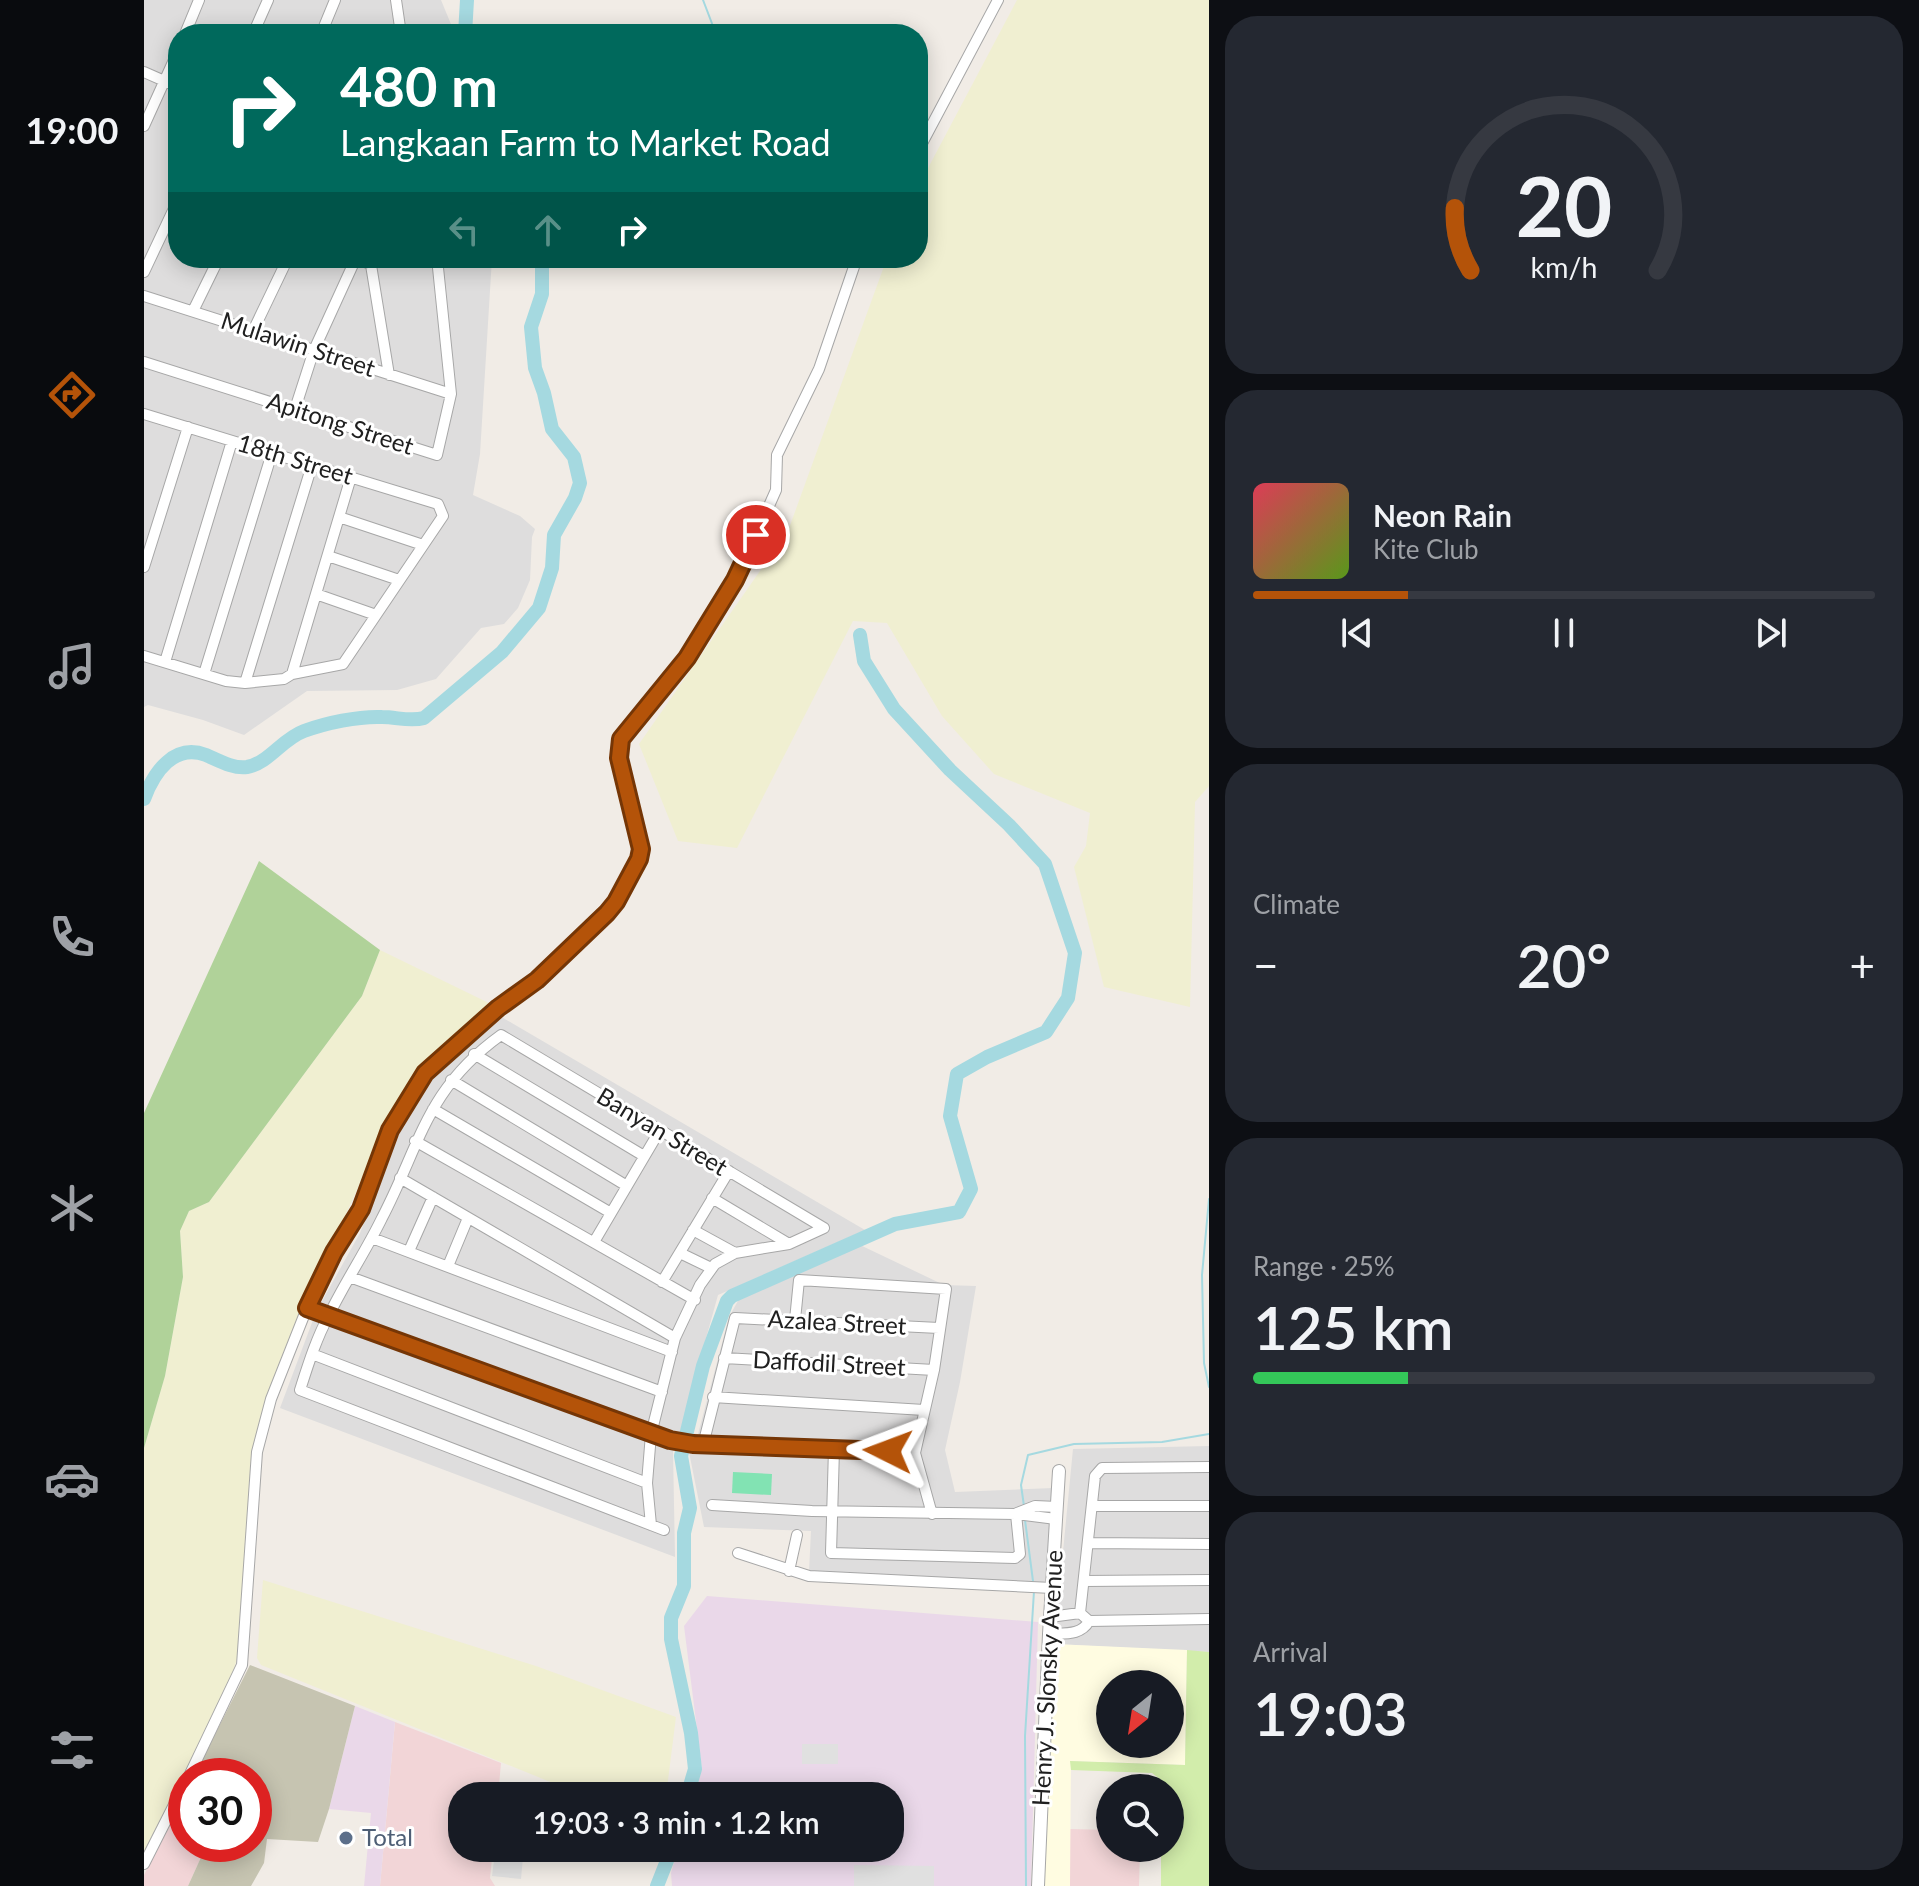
<!DOCTYPE html>
<html lang="en">
<head>
<meta charset="utf-8">
<style>
	body { margin:0; font-family:Lato,sans-serif; background:#242831; color:#f1f3f6; height:100vh; display:flex; flex-direction:column; font-size:30px; white-space:nowrap }
	* { box-sizing:border-box; margin:0 }
	p { font-size:26px; color:#9ea1a6 }
	.icon { flex:none; width:44px; height:44px; fill:none; stroke:currentColor; stroke-width:2; stroke-linecap:round; stroke-linejoin:round }
	.map { position:relative; flex:1; overflow:hidden }
	.sheet { display:flex; flex-direction:column; gap:16px; padding:16px; background:#0d0f14; width:710px }
	.sheet>* { flex:none }
	.top-card { position:absolute; left:24px; top:24px; width:760px; height:244px; border-radius:32px; box-shadow:0 4px 20px #0003; background:#00695c; color:#fff; overflow:hidden }
	.needle { width:52px; rotate:210deg }
	.fabs { position:absolute; left:952px; top:1670px; display:grid; gap:16px }
	.fabs a { display:grid; place-items:center; width:88px; height:88px; border-radius:50%; background:#171b24; box-shadow:0 4px 20px #0003; font-size:40px }
	.speed { position:absolute; left:24px; top:1758px; display:flex; gap:16px; font-size:40px; font-weight:700; text-align:center }
	.speed>* { display:grid; place-content:center; width:104px; height:104px; border-radius:50%; background:#171b24; box-shadow:0 4px 20px #0003; line-height:1 }
	.speed .limit { border:12px solid #d22; background:#fff; color:#111 }
	.pin { position:absolute; display:grid; place-items:center; width:68px; height:68px; color:#fff; margin:-34px; border:4px solid #fff; border-radius:50%; box-shadow:0 2px 8px #0007 }
	.me { position:absolute; width:88px; margin:-44px; rotate:273deg; stroke-linejoin:round; filter:drop-shadow(0 0 6px #0008) }
	.turn { display:flex; align-items:center; gap:28px; height:168px; padding:0 40px; font-size:36px }
	.turn .icon { width:104px; height:104px; stroke-width:2.5 }
	.turn b { display:block; font-size:56px; line-height:68px }
	.lanes { display:flex; align-items:center; height:76px; padding:0 40px; background:#0003; justify-content:center; gap:40px; direction:ltr }
	.lanes .off { opacity:.35 }
	.big { font-size:60px; font-weight:600; line-height:1.1 }
	.sheet .widget { flex:1; display:flex; flex-direction:column; justify-content:center; gap:12px; min-width:0; padding:0 28px; border-radius:32px; background:#242831 }
	.sheet .dial { align-items:center; gap:0 }
	.dial svg { height:208px; overflow:visible; fill:none; stroke:#363941; stroke-width:7; stroke-linecap:round; text-anchor:middle }
	.dial text { fill:#f1f3f6; stroke:none }
	.song { display:flex; align-items:center; gap:24px }
	.cover { width:96px; height:96px; border-radius:12px; background:linear-gradient(135deg,hsl(350 70% 55%),hsl(90 70% 35%)) }
	.played { height:8px; border-radius:4px; background:linear-gradient(90deg,#b45309 25%,#363941 25%) }
	.keys { display:flex; justify-content:space-around; direction:ltr }
	.heat { display:flex; justify-content:space-between; align-items:center; font-size:44px; direction:ltr }
	.charge { height:12px; border-radius:6px; background:linear-gradient(90deg,#34c759 25%,#363941 0) }
	.trip { position:absolute; left:304px; top:1782px; width:456px; height:80px; border-radius:32px; background:#171b24; box-shadow:0 4px 20px #0003; font-weight:600; line-height:80px; text-align:center }
	main { display:flex; flex:1; min-height:0 }
	.menu { display:flex; flex-direction:column; width:144px; justify-content:space-around; align-items:center; background:#090b0e; color:#9ea1a6 }
	.menu .icon { width:56px; height:56px }
	.menu .selected { color:#b45309 }
	.menu b { font-size:36px; color:#f1f3f6 }
	.map>svg:first-child { display:block }
	.residential { fill:#dedddd }
	.commercial { fill:#f2d5d7 }
	.industrial { fill:#ead8e9 }
	.education { fill:#fffce1; fill-rule:evenodd }
	.construction { fill:#c6c4b1 }
	.farmland { fill:#f0efd1 }
	.grass { fill:#d2edab }
	.forest { fill:#b0d299 }
	.pitch { fill:#82e3b3 }
	.parking { fill:#e0e0e0 }
	.lines { fill:none; stroke-linecap:round; stroke-linejoin:round }
	.stream { stroke:#a5d9e0; stroke-width:2 }
	.river { stroke:#a5d9e0; stroke-width:14 }
	.minor-casing { stroke:#a7a7a7; stroke-width:12 }
	.tertiary-casing { stroke:#a7a7a7; stroke-width:14 }
	.minor { stroke:#fff; stroke-width:10 }
	.tertiary { stroke:#fff; stroke-width:12 }
	.route-casing { stroke:#753606; stroke-width:20 }
	.route { stroke:#b45309; stroke-width:14 }
	.service-dot { fill:#5c6f8a; stroke:#fff; stroke-width:3 }
	.labels { text-anchor:middle; stroke-width:6; stroke-linejoin:round; paint-order:stroke }
	.street-label { font-size:24px; fill:#202020; stroke:#fff }
	.service-label { font-size:24px; fill:#4e5e75; stroke:#fff; text-anchor:start }
</style>
</head>
<body>
<main>
<nav class="menu">
<b>19:00</b>
<svg class="icon selected" aria-label="directions" viewBox="0 0 24 24"><path d="M12 3l9 9-9 9-9-9zM9 14v-3h6M13 9l2 2-2 2"/></svg>
<svg class="icon" aria-label="music" viewBox="0 0 24 24"><path d="M9 18V5l10-2v13"/><circle cx="6" cy="18" r="3"/><circle cx="16" cy="16" r="3"/></svg>
<svg class="icon" aria-label="phone" viewBox="0 0 24 24"><path d="M5 4h4l2 5-3 2q2 4 5 5l2-3 5 2v4C11 20 4 13 5 4z"/></svg>
<svg class="icon" aria-label="climate" viewBox="0 0 24 24"><path d="M12 3v18M4 7l16 10M4 17L20 7"/></svg>
<svg class="icon" aria-label="car" viewBox="0 0 24 24"><path d="M5 17H2v-5l4-1 3-4h7l3 4 3 1v5h-3M9 17h6M6 11h13"/><circle cx="7" cy="17" r="2"/><circle cx="17" cy="17" r="2"/></svg>
<svg class="icon" aria-label="filters" viewBox="0 0 24 24"><path d="M4 7h16M4 17h16"/><circle cx="9" cy="7" r="2"/><circle cx="15" cy="17" r="2"/></svg>
</nav>
<div class="map">
<svg width="1065" height="1886" viewBox="0 0 1065 1886">
	<rect width="100%" height="100%" fill="#f1ece6"/>
	<!-- residential -->
	<path class="residential" d="M0,0H297L311,34H34V258H348L336,454L329,495L376,516L391,529L388,537L386,580L374,608L360,624L337,628L292,679L253,690L163,691L100,735L59,720L4,705L0,707Z
		M354,1015L721,1230L574,1295L536,1432L554,1434L585,1317L595,1299L714,1244L800,1285L832,1286L816,1382L801,1450L811,1492L909,1488L901,1583L665,1572L667,1531L560,1527L545,1452L529,1451L531,1557L136,1408L172,1312L216,1233L259,1124L285,1078Z
		M1065,1446V1652L910,1644L929,1449Z"/>
	<!-- commercial -->
	<path class="commercial" d="M251,1722L357,1763L354,1796H318V1848H349L346,1878L351,1886H236Z
		M37,1802L42,1805V1844H63L44,1886H0V1875Z
		M926,1829L966,1830V1848H996L995,1886H926Z"/>
	<!-- industrial -->
	<path class="industrial" d="M563,1596L894,1622L887,1886H528L527,1873L534,1848H746V1796H550L558,1769L540,1626Z
		M211,1706L251,1722L236,1886H220L227,1813L185,1809Z"/>
	<!-- education -->
	<path class="education" d="M910,1644L1043,1650L1041,1765L927,1761L926,1886H900ZM966,1684H1026V1744H966Z"/>
	<!-- construction -->
	<path class="construction" d="M106,1665L211,1706L185,1809L174,1842L123,1839L120,1863L107,1886H44L63,1844H110V1776H50Z"/>
	<!-- farmland -->
	<path class="farmland" d="M873,0H1065V786L1051,802L1046,1007L960,987L930,867L942,846L946,813L850,774L798,716L743,623L709,621L593,848L534,841L495,744L644,531L743,258H774V187Z
		M236,950L351,1006L275,1069L234,1144L163,1299L114,1433L95,1651L88,1677L0,1854V1448L21,1376L39,1277L36,1231L45,1211L65,1202L218,996Z
		M119,1580L392,1666L532,1717L522,1796H441L117,1665L113,1658Z"/>
	<!-- grass -->
	<path class="grass" d="M1043,1650L1065,1652V1886H1017V1848H1026V1788H1017V1780L1008,1773L927,1770L926,1761L1041,1765Z"/>
	<!-- forest -->
	<path class="forest" d="M115,861L236,950L218,996L65,1202L45,1211L36,1231L39,1277L21,1376L0,1448V1113Z"/>
	<!-- pitch -->
	<path class="pitch" d="M589,1472L628,1474L627,1495L588,1493Z"/>
	<!-- parking -->
	<path class="parking" d="M658,1744H694V1764H658Z
		M351,1853L379,1857L377,1879L348,1876Z
		M710,1865L790,1866V1886H710Z"/>
	<g class="lines">
		<!-- stream -->
		<path class="stream" d="M559,0L572,34
			M1065,1199L1058,1275L1060,1363L1065,1387
			M880,1506L877,1485L884,1455L930,1444L1018,1442L1065,1434
			M881,1520L889,1581
			M882,1886L881,1736L890,1591"/>
		<!-- river -->
		<path class="river" d="M321,34L323,0
			M0,799C10,772 30,743 62,755C74,760 89,769 103,767C125,763 138,739 160,731C182,723 214,716 238,717C253,717 266,722 280,718L358,652L395,608L408,568L410,535L431,498L436,483L430,457L408,429L400,393L391,368L387,327L398,294V258
			M543,1796L551,1769L547,1733L527,1639V1618L540,1586V1533L546,1508L537,1456L559,1366L583,1301L588,1296L751,1224L815,1212L827,1189L806,1116L813,1074L843,1057L902,1032L924,998L931,953L901,864L865,825L806,770L750,709L720,661L716,635
			M513,1886L528,1848"/>
		<!-- minor casing -->
		<g class="minor-casing">
			<path id="minor" d="M252,0L257,34
				M41,34L55,0
				M109,34L124,0
				M177,34L191,0
				M0,72L34,87
				M0,126L34,51
				M774,151L854,0
				M214,258L227,265L245,375
				M0,272L34,200
				M0,296L307,394
				M49,311L75,258
				M109,331L144,258
				M0,362L293,455L307,394L293,258
				M151,409L170,350L212,258
				M0,414L294,504L299,516L199,664L148,674L140,679L101,683L82,681L0,656
				M195,517L279,545
				M184,556L255,580
				M0,567L44,427
				M172,594L232,615
				M21,662L88,441
				M60,674L128,453
				M148,674L207,477
				M101,683L168,465
				M330,1054L500,1156
				M307,1080L483,1186
				M289,1109L467,1213
				M271,1141L551,1300
				M256,1178L531,1338
				M568,1198L645,1244
				M549,1230L591,1253
				M228,1238L528,1352
				M450,1242L516,1130
				M265,1251L289,1197
				M536,1253L567,1268
				M304,1266L324,1218
				M206,1277L518,1392
				M518,1282L585,1171
				M163,1308L526,1440L549,1444L771,1453
				M651,1320L655,1280L802,1289L790,1370L771,1453L788,1514
				M168,1354L503,1483
				M580,1358L790,1370
				M569,1397L780,1410
				M559,1445L591,1318L795,1328
				M690,1449L687,1553L871,1558L876,1554L872,1514
				M568,1505L668,1511L872,1514L912,1519
				M949,1506H1065
				M873,1513L891,1506L913,1507
				M507,1525L503,1483L507,1434L531,1338L556,1285L571,1264L591,1253L645,1244L680,1228
				M520,1530L156,1390C164,1365 172,1339 185,1315C201,1282 222,1251 238,1218C277,1143 282,1089 357,1035L680,1228
				M945,1543L1065,1544
				M594,1553L665,1576L908,1588
				M645,1571L653,1535
				M940,1581L1065,1580
				M936,1613L951,1476L958,1468L1065,1467
				M906,1617L936,1613L945,1621L1065,1619
				M905,1634C920,1633 937,1636 945,1621
				M45,1776L98,1665L113,1452L127,1399L163,1308L190,1252L217,1209L246,1130L281,1073L354,1008L393,980L463,913L472,902L495,859L497,849L475,758L477,739L543,658L602,558L632,490L633,455L675,369L713,258
				M0,1864L42,1781"/>
		</g>
		<!-- tertiary casing -->
		<g class="tertiary-casing">
			<path id="tertiary" d="M894,1886L905,1634L915,1471"/>
		</g>
		<!-- minor -->
		<use href="#minor" class="minor"/>
		<!-- tertiary -->
		<use href="#tertiary" class="tertiary"/>
	</g>
	<g class="lines">
		<!-- route casing -->
		<g class="route-casing">
			<path id="route" d="M612,535L591,580L543,658L477,739L475,758L497,849L495,859L472,902L463,913L393,980L354,1008L281,1073L246,1130L217,1209L190,1252L163,1308L526,1440L549,1444L744,1451"/>
		</g>
		<!-- route -->
		<use href="#route" class="route"/>
	</g>
	<!-- markers -->
	<circle class="service-dot" cx="202" cy="1838" r="8"/>
	<g class="labels">
		<!-- street labels -->
		<g class="street-label">
			<text transform="translate(154 345) rotate(18)" y="8">Mulawin Street</text>
			<text transform="translate(196 424) rotate(18)" y="8">Apitong Street</text>
			<text transform="translate(151 460) rotate(17)" y="8">18th Street</text>
			<text transform="translate(518 1132) rotate(31)" y="8">Banyan Street</text>
			<text transform="translate(693 1323) rotate(3)" y="8">Azalea Street</text>
			<text transform="translate(685 1364) rotate(3)" y="8">Daffodil Street</text>
			<text transform="translate(904 1678) rotate(-87)" y="8">Henry J. Slonsky Avenue</text>
		</g>
		<!-- service labels -->
		<g class="service-label">
			<text x="218" y="1846">Total</text>
		</g>
	</g>
</svg>
<div class="fabs">
<a><svg class="needle" viewBox="-14 -14 28 28"><path d="M0-13l5 13h-10z" fill="#e53935"/><path d="M0 13l5-13h-10z" fill="#9ea1a6"/></svg></a>
<a><svg class="icon" aria-label="search" viewBox="0 0 24 24"><circle cx="10" cy="10" r="6"/><path d="M15 15l6 6"/></svg></a>
</div>
<div class="speed"><div class="limit">30</div></div>
<div class="pin" style="left:612px;top:535px;background:#d93025"><svg class="icon" aria-label="arrive" viewBox="0 0 24 24"><path d="M6 21V4h12l-3 4 3 4H6"/></svg></div>
<svg class="me" style="left:744px;top:1451px" viewBox="-20 -20 40 40"><path d="M0-17L14 15 0 8-14 15z" fill="#b45309" stroke="#fff" stroke-width="4"/></svg>
<div class="trip">19:03 · 3 min · 1.2 km</div>
<div class="top-card">
<div class="turn"><svg class="icon" aria-label="right" viewBox="0 0 24 24"><path d="M7 20v-9h11M14 6l5 5-5 5"/></svg><div><b>480 m</b>Langkaan Farm to Market Road</div></div>
<div class="lanes"><svg class="icon off" aria-label="left" viewBox="0 0 24 24"><path d="M17 20v-9H6M10 6l-5 5 5 5"/></svg><svg class="icon off" aria-label="ahead" viewBox="0 0 24 24"><path d="M12 20V5M6 11l6-6 6 6"/></svg><svg class="icon" aria-label="right" viewBox="0 0 24 24"><path d="M7 20v-9h11M14 6l5 5-5 5"/></svg></div>
</div>
</div>
<section class="sheet">
<div class="widget dial"><svg viewBox="0 0 100 80">
<path d="M14 69A42 42 0 1 1 86 69"/>
<path d="M14 69A42 42 0 0 1 8 45" stroke="#b45309"/>
<text x="50" y="56" font-size="32" font-weight="700">20</text>
<text x="50" y="72" font-size="11">km/h</text>
</svg></div>
<div class="widget">
<div class="song"><i class="cover"></i><div><b>Neon Rain</b><p>Kite Club</p></div></div>
<div class="played"></div>
<div class="keys"><svg class="icon" aria-label="previous" viewBox="0 0 24 24"><path d="M18 5L8 12l10 7zM5 5v14"/></svg><svg class="icon" aria-label="pause" viewBox="0 0 24 24"><path d="M8 5v14M16 5v14"/></svg><svg class="icon" aria-label="next" viewBox="0 0 24 24"><path d="M6 5l10 7-10 7zM19 5v14"/></svg></div>
</div>
<div class="widget"><p>Climate</p>
<div class="heat"><a>−</a><b class="big">20°</b><a>+</a></div>
</div>
<div class="widget"><p>Range · 25%</p><b class="big">125 km</b><div class="charge"></div></div>
<div class="widget"><p>Arrival</p><b class="big">19:03</b></div>
</section>
</main>
</body>
</html>
